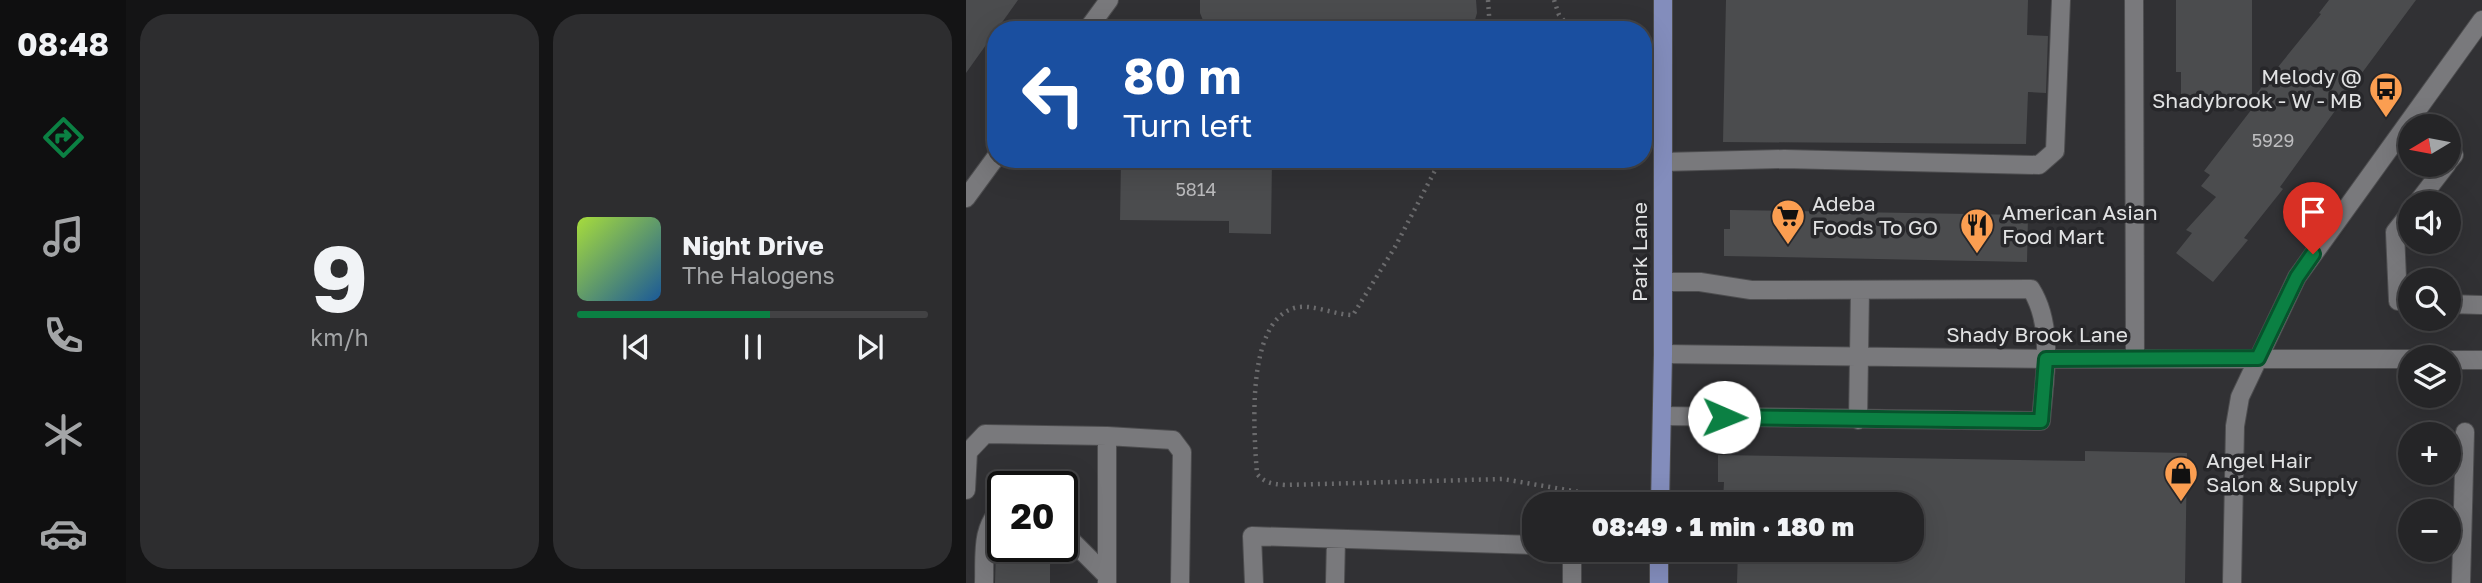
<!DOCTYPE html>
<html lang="en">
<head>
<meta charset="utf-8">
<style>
	body { margin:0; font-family:"Golos Text",sans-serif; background:#2d2d2f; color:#f1f3f6; height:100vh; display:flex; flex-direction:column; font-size:26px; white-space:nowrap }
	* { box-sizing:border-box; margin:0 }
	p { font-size:23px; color:#a3a5a7 }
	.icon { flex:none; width:38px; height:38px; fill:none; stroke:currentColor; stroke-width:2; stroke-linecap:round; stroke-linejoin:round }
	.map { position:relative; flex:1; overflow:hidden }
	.side { display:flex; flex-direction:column; gap:14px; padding:14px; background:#141415; width:840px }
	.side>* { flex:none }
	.top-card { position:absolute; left:21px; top:21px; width:665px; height:147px; border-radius:28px; box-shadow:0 7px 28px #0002,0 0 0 2px #424244; background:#1a4fa0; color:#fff; overflow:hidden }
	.needle { width:46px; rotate:260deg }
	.controls { position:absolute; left:1432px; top:114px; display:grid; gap:14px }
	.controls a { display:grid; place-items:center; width:63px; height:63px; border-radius:50%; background:#252527; box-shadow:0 7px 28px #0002,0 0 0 2px #424244; font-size:35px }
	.speed { position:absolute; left:21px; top:471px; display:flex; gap:14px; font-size:35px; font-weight:700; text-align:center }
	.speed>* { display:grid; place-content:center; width:91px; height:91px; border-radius:50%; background:#252527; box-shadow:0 7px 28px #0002,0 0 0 2px #424244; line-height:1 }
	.speed .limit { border:4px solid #111; border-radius:10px; background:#fff; color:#111 }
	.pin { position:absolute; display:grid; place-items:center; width:60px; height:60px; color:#fff; margin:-72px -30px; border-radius:50% 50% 50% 0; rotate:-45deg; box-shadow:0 0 7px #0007 }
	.pin .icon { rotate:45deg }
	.me { position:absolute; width:77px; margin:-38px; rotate:91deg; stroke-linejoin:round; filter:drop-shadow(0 0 5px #0008) }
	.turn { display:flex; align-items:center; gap:24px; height:147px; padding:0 21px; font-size:32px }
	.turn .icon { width:91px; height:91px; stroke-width:2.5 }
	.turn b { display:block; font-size:49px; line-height:60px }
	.side .widget { flex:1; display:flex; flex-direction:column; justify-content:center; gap:10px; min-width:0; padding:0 24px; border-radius:28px; background:#2d2d2f }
	.side .dial { align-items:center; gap:0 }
	.dial b { font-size:91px; line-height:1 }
	.song { display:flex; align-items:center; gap:21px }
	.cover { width:84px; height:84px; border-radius:10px; background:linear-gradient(135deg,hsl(80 70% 55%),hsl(210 70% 35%)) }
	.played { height:7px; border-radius:4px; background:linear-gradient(90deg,#0b8043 55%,#424244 55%) }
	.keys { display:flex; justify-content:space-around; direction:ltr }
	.side .tiles { flex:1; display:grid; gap:14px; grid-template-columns:repeat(2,1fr) }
	.trip { position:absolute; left:556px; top:492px; width:402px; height:70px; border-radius:28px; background:#252527; box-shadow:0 7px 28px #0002,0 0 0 2px #424244; font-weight:800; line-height:70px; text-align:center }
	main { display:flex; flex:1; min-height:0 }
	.dock { display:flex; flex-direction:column; width:126px; justify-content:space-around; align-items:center; background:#0f0f10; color:#a3a5a7 }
	.dock .icon { width:49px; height:49px }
	.dock .active { color:#0b8043 }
	.dock b { font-size:32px; color:#f1f3f6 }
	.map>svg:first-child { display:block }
	.building { fill:#4b4c4e }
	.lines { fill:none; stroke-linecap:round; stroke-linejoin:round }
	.minor-casing { stroke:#4d4d4f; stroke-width:20 }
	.major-casing { stroke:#4d4d4f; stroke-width:20 }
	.path { stroke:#6b6b6d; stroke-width:4.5; stroke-dasharray:2 5; stroke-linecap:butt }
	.minor { stroke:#79797c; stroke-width:18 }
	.major { stroke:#838dbc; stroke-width:18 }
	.route-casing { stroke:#07532c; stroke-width:18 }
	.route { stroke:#0b8043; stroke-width:12 }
	.labels { text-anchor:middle; stroke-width:7; stroke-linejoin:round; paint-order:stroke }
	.number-label { font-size:18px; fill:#bcbcbe }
	.poi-label { font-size:21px; fill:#e1e2e3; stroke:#27272a; text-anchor:start }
	.street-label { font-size:21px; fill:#e1e2e3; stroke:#27272a }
</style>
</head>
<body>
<main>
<nav class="dock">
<b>08:48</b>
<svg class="icon active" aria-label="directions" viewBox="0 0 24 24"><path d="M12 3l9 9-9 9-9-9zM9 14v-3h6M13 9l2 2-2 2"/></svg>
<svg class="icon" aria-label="music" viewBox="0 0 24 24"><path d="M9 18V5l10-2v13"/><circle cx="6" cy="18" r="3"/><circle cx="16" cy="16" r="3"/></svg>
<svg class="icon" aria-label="phone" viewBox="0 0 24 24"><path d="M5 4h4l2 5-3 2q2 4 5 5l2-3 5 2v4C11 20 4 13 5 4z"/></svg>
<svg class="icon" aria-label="climate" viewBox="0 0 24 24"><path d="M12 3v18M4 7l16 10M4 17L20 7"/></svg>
<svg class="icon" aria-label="car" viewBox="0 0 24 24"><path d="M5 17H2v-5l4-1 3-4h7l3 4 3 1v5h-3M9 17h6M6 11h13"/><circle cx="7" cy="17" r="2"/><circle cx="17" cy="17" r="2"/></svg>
</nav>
<section class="side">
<div class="tiles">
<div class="widget dial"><b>9</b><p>km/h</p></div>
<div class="widget">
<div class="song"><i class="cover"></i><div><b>Night Drive</b><p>The Halogens</p></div></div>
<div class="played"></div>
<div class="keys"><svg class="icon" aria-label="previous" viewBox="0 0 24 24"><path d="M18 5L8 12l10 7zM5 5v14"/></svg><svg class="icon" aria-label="pause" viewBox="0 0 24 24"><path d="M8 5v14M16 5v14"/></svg><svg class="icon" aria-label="next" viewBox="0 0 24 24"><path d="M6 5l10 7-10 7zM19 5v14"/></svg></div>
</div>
</div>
</section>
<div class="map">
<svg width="1516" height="583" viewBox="0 0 1516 583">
	<rect width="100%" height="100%" fill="#313134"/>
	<!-- building -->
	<path class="building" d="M0,0H52L0,73Z
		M234,0H510L511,13L506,30H241L234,13Z
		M760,0H1062L1061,35L1082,36L1080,93L1062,92L1060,144L757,142Z
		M1210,0H1286V99L1355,14L1353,13L1363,0H1450L1390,81L1381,98L1379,97L1314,187L1317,189L1278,238L1282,240L1247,282L1210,253L1226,233L1220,230L1250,197L1235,186L1244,175L1238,171L1289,105L1215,106V72H1210Z
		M155,159H306L305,234L263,233V221L154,220Z
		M764,210L1062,215L1061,262L758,256V229H764Z
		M1119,451L1221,453L1219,583H771L772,550H947V504H772V502H757L758,482H752V455L1119,461Z
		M30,547L84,548V583H29Z"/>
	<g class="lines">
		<!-- minor casing -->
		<g class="minor-casing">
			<path id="minor" d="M1168,0L1169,359
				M121,30L143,0
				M1482,150L1488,155L1482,162
				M697,162L818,159L1073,165L1089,151L1095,0
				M0,198L30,157
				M1451,203L1481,164
				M1444,213L1429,232L1432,301L1444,302
				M1482,304L1516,305
				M697,354L1080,359H1444
				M1482,360H1516
				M696,416L1075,421C1078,379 1089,327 1065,289L785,290L734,282H697
				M892,420L894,290
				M141,436L207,440L216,452L214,583
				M0,490L2,452L19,434L141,436V583
				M96,531L141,576
				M606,550V583
				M18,583C19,555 14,527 37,507
				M288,583L286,536L569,545
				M369,583L370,539
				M1266,583L1269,426L1274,397L1331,277L1516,20
				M1495,583L1499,432"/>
		</g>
		<!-- major casing -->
		<g class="major-casing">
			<path id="major" d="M694,504L697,354V0
				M693,583V550"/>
		</g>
		<!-- path -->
		<path class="path" d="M522,0L524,30
			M588,0L593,15L606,30
			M475,159L429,247L387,315C368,315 345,303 328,308C279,323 288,433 291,474C299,483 306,484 319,485L537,479L648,498"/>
		<!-- minor -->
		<use href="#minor" class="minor"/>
		<!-- major -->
		<use href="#major" class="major"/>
	</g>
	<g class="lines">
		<!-- route casing -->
		<g class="route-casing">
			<path id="route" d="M758,417L1075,421L1080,359L1292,358L1331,277L1347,254"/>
		</g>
		<!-- route -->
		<use href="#route" class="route"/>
	</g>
	<!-- icons -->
	<defs>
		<g id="bus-pin" transform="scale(1.75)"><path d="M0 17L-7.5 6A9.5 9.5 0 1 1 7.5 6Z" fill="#fb9e51" stroke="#27272a"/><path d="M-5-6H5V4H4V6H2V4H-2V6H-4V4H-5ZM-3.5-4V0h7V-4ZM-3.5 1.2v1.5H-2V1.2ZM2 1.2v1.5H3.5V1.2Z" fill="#111"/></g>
		<g id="supermarket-pin" transform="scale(1.75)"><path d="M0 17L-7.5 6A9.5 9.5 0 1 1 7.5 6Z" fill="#fb9e51" stroke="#27272a"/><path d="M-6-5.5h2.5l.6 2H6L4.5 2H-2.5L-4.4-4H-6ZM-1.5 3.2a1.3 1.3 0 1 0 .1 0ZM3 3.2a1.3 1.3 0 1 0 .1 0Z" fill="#111"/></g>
		<g id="restaurant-pin" transform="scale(1.75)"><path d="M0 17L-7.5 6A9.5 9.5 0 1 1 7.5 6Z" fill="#fb9e51" stroke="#27272a"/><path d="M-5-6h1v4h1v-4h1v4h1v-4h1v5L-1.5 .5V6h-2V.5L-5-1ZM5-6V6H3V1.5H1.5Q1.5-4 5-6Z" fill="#111"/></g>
		<g id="shop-pin" transform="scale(1.75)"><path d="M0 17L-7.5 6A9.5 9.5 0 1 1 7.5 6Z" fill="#fb9e51" stroke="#27272a"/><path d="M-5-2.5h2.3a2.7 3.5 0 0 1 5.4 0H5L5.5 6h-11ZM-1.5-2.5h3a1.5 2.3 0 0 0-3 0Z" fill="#111"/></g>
	</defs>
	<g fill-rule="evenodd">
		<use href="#bus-pin" x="1420" y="89"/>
		<use href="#supermarket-pin" x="822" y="216"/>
		<use href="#restaurant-pin" x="1011" y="225"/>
		<use href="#shop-pin" x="1215" y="473"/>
	</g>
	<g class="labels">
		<!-- number labels -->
		<g class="number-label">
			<text x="1307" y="147">5929</text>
			<text x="230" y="196">5814</text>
		</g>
		<!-- poi labels -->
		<g class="poi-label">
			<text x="1396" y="84" text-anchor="end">Melody @<tspan x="1396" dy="24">Shadybrook - W - MB</tspan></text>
			<text x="846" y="211">Adeba<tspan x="846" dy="24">Foods To GO</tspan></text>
			<text x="1036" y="220">American Asian<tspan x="1036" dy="24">Food Mart</tspan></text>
			<text x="1240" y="468">Angel Hair<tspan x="1240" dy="24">Salon &amp; Supply</tspan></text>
		</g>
		<!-- street labels -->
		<g class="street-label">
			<text transform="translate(674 252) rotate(-90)" y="7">Park Lane</text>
			<text x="1071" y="342">Shady Brook Lane</text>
		</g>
	</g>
</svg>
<div class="controls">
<a><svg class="needle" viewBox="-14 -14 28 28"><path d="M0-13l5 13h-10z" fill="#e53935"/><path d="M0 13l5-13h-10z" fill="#a3a5a7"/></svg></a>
<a><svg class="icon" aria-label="sound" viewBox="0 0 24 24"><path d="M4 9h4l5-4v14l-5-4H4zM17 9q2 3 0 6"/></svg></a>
<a><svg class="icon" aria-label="search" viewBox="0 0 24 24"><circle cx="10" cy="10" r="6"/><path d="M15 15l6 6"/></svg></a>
<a><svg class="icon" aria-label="layers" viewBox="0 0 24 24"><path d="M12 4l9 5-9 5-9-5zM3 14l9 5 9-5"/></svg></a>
<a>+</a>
<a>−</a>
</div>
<div class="speed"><div class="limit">20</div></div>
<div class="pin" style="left:1347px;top:254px;background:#d93025"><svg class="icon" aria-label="arrive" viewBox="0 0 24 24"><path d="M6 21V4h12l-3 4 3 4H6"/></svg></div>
<svg class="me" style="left:758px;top:417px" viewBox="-20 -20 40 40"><circle r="19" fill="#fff"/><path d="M0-13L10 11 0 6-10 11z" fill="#0b8043"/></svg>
<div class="trip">08:49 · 1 min · 180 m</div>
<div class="top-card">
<div class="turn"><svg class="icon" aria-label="left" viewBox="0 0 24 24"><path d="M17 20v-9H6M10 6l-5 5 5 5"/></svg><div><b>80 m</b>Turn left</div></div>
</div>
</div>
</main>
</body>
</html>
